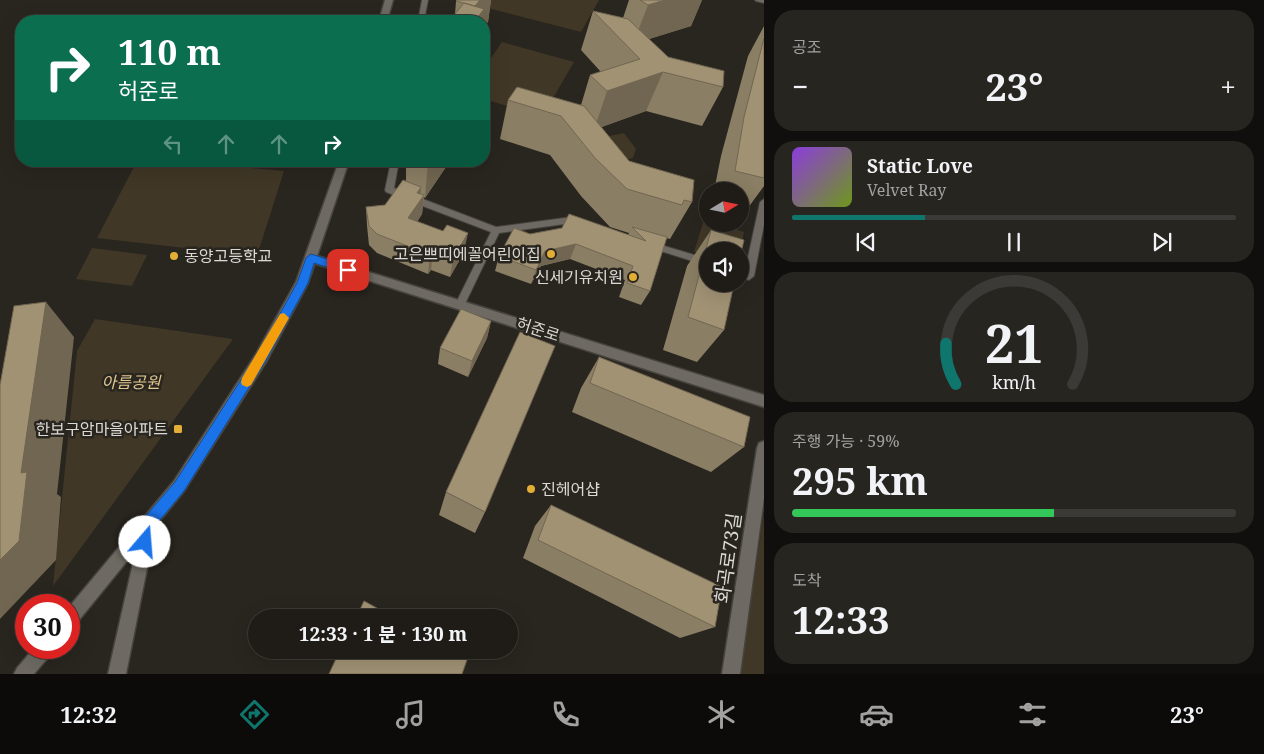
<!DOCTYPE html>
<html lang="ko">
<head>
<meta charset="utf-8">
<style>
	body { margin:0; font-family:"Noto Serif","Noto Sans KR",serif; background:#272520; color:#f1f3f6; height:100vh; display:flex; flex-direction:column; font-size:19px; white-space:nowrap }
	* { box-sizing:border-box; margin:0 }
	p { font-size:16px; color:#a1a1a1 }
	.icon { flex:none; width:28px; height:28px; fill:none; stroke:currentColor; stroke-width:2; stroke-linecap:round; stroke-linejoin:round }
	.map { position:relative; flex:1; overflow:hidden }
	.drawer { display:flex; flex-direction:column; gap:10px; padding:10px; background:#110f0d; width:500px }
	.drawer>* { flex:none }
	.banner { position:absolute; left:15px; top:15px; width:475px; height:152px; border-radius:20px; box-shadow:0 5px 20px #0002,0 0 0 1px #3c3a36; background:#0b6e4f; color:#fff; overflow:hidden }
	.needle { width:32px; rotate:80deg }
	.fabs { position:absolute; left:699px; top:182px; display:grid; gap:10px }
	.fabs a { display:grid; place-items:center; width:50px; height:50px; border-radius:50%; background:#1f1c17; box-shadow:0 5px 20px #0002,0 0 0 1px #3c3a36; font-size:25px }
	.speed { position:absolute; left:15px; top:594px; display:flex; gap:10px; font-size:25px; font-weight:700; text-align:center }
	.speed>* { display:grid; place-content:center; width:65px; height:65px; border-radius:50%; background:#1f1c17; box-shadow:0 5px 20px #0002,0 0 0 1px #3c3a36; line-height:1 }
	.speed .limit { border:8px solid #d22; background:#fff; color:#111 }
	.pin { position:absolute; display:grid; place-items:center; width:42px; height:42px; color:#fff; margin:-21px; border-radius:10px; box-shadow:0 2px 8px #0006 }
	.me { position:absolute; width:55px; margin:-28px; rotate:18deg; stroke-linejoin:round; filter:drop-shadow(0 0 4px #0008) }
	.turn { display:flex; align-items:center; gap:18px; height:105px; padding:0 20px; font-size:22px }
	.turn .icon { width:65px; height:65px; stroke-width:2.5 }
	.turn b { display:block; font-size:35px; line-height:42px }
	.lanes { display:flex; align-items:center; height:48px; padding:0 20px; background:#0003; justify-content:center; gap:25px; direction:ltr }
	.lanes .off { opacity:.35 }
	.big { font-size:38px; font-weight:700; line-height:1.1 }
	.drawer .tile { flex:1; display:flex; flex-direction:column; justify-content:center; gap:8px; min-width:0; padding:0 18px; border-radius:20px; background:#272520 }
	.drawer .dial { align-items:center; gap:0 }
	.dial svg { height:130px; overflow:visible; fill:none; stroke:#3c3a36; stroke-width:7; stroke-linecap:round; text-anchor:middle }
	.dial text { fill:#f1f3f6; stroke:none }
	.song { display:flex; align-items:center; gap:15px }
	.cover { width:60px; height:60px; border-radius:8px; background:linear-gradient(135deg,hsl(270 70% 55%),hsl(80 70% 35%)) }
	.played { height:5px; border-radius:2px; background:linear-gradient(90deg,#0f766e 30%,#3c3a36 30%) }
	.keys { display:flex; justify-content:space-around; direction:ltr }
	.heat { display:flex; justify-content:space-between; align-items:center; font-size:28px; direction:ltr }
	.charge { height:8px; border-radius:4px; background:linear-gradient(90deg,#34c759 59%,#3c3a36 0) }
	.trip { position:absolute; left:248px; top:609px; width:270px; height:50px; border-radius:25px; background:#1f1c17; box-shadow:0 5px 20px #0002,0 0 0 1px #3c3a36; font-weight:700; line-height:50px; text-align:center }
	.tabs { display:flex; height:80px; justify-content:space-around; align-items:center; background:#0c0b09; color:#a1a1a1 }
	.tabs .icon { width:35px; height:35px }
	.tabs .active { color:#0f766e }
	.tabs b { font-size:22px; color:#f1f3f6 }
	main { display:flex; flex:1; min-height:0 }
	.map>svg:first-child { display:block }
	.green { fill:#403726 }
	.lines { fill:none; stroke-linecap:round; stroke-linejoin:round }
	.service-casing { stroke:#46433e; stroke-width:2 }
	.minor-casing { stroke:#46433e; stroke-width:3 }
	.tertiary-casing { stroke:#46433e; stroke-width:3 }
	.service { fill:#6e6a63; fill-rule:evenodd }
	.minor { fill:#6e6a63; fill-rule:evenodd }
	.tertiary { fill:#6e6a63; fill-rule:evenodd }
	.wall { fill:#8a7e64 }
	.shaded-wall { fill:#716651 }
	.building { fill:#a19274; stroke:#716651 }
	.route { fill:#1a73e8; stroke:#114b97 }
	.slow { fill:#f59e0b }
	.poi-dot { fill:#e3ae35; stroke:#29251f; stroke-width:2 }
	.labels { text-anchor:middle; stroke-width:5; stroke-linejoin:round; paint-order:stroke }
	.poi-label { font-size:16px; fill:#dbd9d5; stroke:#29251f; text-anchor:end }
	.street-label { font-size:16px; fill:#dbd9d5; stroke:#29251f }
	.park-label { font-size:16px; font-style:italic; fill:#e2c791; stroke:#29251f }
	.near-street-label { font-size:19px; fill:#dbd9d5; stroke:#29251f }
</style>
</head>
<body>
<main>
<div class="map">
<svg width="764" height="674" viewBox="0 0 764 674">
	<rect width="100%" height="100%" fill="#29251f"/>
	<!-- green -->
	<path class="green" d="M484,0H599L581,32L480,6Z
		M502,42L574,62L542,117L484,99V68Z
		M624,133L636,149L633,158L607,164L589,140Z
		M137,161H177L284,171L257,256L97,238Z
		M704,219L707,220L708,224H719L744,232L740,251H708L707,256L694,252Z
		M92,248L147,255L132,286L76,279Z
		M95,319L233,339L53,586L77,351Z
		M764,513V674H740Z"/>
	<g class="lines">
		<!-- service casing -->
		<g class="service-casing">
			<path id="service" d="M422,0H428L424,21H418Z
				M755,0H764V3L756,1Z
				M391,161H399L394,188L496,227L572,217L581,220L582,222L578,225L572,223L499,233L463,308H457L455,305L491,232L386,192L385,190Z
				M764,199V224L754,276L749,280L740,277V269L745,271L760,202Z
				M651,242L708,259V266L648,247L646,245Z"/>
		</g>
		<!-- minor casing -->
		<g class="minor-casing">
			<path id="minor" d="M311,254L764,395V407L307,261L305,258L307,255Z
				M764,441V498L740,674H722L757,448L759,443Z
				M149,516L154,518L156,523L126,674H108L142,523L144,518Z"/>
		</g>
		<!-- tertiary casing -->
		<g class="tertiary-casing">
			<path id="tertiary" d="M385,0H393L387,21H379Z
				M339,161H349L308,283L266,362L184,491L75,625L69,627V607L174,481L256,354L296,282Z
				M34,648H53L51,654L34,674H14L17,668Z"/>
		</g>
		<!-- service -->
		<use href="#service" class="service"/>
		<!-- minor -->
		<use href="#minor" class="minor"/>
		<!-- tertiary -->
		<use href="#tertiary" class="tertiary"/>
	</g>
	<!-- wall -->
	<path class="wall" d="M491,0L488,22L455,14L456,1Z
		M629,0H702L691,26L649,39L668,57L723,87L702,126L646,111L601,127L629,161L692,202L670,239L666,238L650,291L641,305L619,297L625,280L570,259L541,266L531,284L495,271L499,256L530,234L628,235L629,233L610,227L581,196L550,155L500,139L508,100L581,105L590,75L601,72L581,50L593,11L623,18Z
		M764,26V186L742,216H740V191H714L721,156L748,56Z
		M406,161H450L425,198L424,197L422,214L417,222L464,252L450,277L431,270L428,274L377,253L369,245L367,226L366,207L385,205L406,181Z
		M711,230L724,330L697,362L663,350L687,266Z
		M491,321L487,338L468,377L438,364L440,348Z
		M599,357L744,447L711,472L572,412L581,388Z
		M446,492L485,512L475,533L439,515Z
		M551,505L715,627L680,638L523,558L535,526Z"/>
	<!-- shaded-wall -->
	<path class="shaded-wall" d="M480,0H491L488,22L484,28V21H473L475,6Z
		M665,0H702L691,26L633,44L648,5Z
		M663,72L646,111L594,130L607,91Z
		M428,161H450L425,198Z
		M421,187L420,201L424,195L422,214L407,237L408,218L417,193Z
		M468,233L464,252L450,277L453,259Z
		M576,244L570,259L541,266L531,284L536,270L545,251Z
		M433,251L431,270L428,274L430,255Z
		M46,302L74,337L57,494L61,497L56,560L0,619V560L21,473Z
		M491,321L487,338L468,377L472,361Z"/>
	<!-- building -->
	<path class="building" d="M457,0H480L475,6L456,1Z
		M640,0H665L648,5Z
		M464,3L484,9L475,21H449Z
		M593,11L628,19L668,57L724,71L723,87L663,72L607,91L590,75L640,59Z
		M764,38V178L735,171L744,117Z
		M517,87L584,106L629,161L694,180L692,202L684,200L682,205L627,189L595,158L561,116L508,100Z
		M403,180L421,187L417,193L424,195L408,218L443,231L447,225L468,233L453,259L433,251L430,255L377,234L369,226L366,207L385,205Z
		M569,214L646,241L632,227L667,237L650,291L627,283L633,266L576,244L545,251L536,270L499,256L514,228L530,234L562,228Z
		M711,230L744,240L740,258V251H708V284H734L724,330L688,317Z
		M46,302L21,473L27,472L19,541L0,560V385L14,306Z
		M461,309L491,321L472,361L440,348Z
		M520,332L555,346L485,512L446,492Z
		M599,357L750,417L744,447L590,383Z
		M551,505L722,587L715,627L538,540Z
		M364,601L395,618H356Z
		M340,650H455L468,657L462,674H329Z"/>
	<!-- route -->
	<path class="route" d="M311,254L352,267L353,270L348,274L314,263L308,283L265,362L184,491L155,526L150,547L145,549L140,547L138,542L144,518L175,482L257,355L297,283L306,258Z"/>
	<!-- slow -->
	<path class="slow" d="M284,313L289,318L251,385L247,387L242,385L241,382L242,378L280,314Z"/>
	<!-- markers -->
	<g class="poi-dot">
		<circle cx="551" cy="254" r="5"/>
		<circle cx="174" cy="256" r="5"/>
		<circle cx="633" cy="277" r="5"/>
		<rect x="173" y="424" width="10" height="10" rx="2.5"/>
		<circle cx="531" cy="489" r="5"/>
	</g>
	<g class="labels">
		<!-- poi labels -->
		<g class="poi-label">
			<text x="541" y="260">고은쁘띠에꼴어린이집</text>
			<text x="184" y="262" text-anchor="start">동양고등학교</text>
			<text x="623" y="283">신세기유치원</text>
			<text x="168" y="435">한보구암마을아파트</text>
			<text x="541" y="495" text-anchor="start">진헤어샵</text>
		</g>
		<!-- street labels -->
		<g class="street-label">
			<text transform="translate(538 329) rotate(18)" y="6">허준로</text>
		</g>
		<!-- park labels -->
		<g class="park-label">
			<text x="131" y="388">아름공원</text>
		</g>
		<!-- near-street labels -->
		<g class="near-street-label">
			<text transform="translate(728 558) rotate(-82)" y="7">화곡로73길</text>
		</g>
	</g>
</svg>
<div class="fabs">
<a><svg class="needle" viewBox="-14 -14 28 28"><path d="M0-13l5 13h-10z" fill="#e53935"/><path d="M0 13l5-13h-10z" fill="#a1a1a1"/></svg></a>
<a><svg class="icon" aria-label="sound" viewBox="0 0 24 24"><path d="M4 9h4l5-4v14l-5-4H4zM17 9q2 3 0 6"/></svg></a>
</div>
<div class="speed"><div class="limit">30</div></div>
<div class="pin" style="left:348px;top:270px;background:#d93025"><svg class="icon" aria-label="arrive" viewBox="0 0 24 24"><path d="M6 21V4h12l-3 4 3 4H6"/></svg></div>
<svg class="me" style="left:145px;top:542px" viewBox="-20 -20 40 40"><circle r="19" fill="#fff"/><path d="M0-13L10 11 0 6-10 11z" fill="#1a73e8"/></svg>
<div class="trip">12:33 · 1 분 · 130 m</div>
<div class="banner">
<div class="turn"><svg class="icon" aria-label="right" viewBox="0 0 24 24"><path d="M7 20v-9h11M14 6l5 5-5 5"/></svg><div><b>110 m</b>허준로</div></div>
<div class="lanes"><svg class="icon off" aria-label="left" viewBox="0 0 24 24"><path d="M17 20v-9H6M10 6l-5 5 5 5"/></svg><svg class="icon off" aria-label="ahead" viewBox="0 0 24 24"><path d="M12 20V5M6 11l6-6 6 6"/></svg><svg class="icon off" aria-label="ahead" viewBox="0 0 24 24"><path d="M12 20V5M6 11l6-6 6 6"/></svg><svg class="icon" aria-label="right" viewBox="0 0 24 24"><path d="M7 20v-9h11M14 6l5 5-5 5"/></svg></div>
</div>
</div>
<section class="drawer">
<div class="tile"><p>공조</p>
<div class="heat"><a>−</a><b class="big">23°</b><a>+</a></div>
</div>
<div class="tile">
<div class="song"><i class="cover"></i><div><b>Static Love</b><p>Velvet Ray</p></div></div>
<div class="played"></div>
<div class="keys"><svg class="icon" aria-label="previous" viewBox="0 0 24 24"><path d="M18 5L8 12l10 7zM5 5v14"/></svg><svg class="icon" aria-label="pause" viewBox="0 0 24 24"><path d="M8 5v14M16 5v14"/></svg><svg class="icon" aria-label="next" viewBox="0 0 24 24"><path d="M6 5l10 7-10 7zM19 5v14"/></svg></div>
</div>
<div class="tile dial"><svg viewBox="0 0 100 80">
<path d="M14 69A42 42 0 1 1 86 69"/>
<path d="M14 69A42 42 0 0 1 8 44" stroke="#0f766e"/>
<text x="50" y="56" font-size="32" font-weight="700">21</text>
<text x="50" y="72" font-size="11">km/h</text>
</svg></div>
<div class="tile"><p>주행 가능 · 59%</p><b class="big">295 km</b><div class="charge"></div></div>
<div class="tile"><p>도착</p><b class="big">12:33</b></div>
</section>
</main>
<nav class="tabs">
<b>12:32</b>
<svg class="icon active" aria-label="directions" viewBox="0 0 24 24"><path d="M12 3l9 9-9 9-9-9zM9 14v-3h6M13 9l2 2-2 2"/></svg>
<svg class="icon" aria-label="music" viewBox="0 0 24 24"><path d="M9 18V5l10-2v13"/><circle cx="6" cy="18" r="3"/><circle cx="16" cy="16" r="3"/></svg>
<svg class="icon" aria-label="phone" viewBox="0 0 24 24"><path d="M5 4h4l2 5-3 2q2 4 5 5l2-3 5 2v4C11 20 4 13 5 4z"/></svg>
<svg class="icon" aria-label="climate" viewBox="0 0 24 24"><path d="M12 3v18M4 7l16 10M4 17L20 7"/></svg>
<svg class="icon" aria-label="car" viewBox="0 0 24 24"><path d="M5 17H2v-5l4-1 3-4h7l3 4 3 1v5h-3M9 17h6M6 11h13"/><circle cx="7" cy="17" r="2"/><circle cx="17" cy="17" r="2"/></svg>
<svg class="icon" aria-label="filters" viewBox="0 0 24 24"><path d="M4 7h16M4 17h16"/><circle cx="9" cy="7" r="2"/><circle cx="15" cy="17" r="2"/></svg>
<b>23°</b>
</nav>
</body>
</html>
